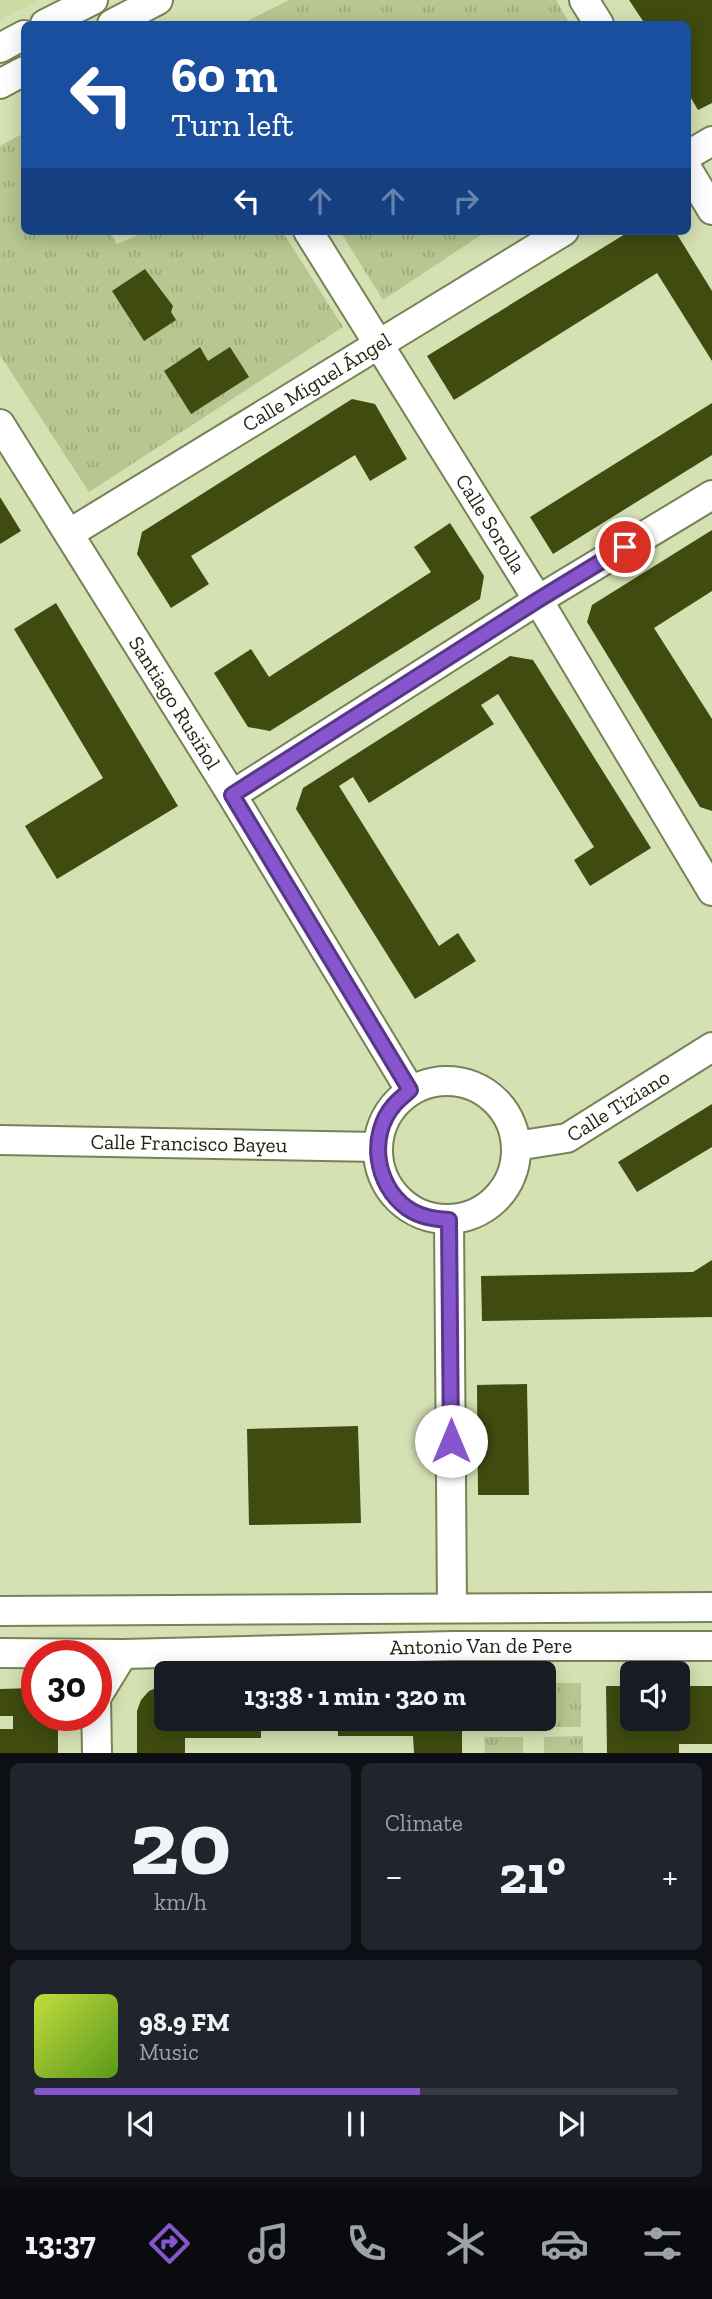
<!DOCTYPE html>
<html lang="en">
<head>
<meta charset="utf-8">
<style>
	body { margin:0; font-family:"Zilla Slab",serif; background:#20242c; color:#f1f3f6; height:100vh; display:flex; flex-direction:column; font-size:26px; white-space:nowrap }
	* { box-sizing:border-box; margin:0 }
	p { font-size:23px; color:#9ea1a6 }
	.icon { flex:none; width:38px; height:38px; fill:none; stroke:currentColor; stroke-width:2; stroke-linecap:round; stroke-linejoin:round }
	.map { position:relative; height:1753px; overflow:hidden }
	.drawer { display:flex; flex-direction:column; gap:10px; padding:10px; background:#0d0f14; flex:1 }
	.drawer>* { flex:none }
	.top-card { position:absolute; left:21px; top:21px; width:670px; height:214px; border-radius:10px; box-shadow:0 4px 18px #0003; background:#1a4fa0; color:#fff; overflow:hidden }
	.buttons { position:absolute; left:620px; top:1661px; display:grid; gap:14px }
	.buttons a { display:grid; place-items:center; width:70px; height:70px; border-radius:10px; background:#171b24; box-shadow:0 4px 18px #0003; font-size:35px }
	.speed { position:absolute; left:21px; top:1640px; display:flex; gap:14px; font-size:35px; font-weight:700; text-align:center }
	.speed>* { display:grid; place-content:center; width:91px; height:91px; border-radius:50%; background:#171b24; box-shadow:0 4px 18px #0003; line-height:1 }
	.speed .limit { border:10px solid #d22; background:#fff; color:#111 }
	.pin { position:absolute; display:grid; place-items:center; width:60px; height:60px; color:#fff; margin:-30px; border:4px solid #fff; border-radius:50%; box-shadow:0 2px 7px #0007 }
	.me { position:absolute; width:77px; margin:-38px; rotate:0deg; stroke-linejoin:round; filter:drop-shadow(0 0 5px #0008) }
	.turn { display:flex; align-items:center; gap:24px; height:147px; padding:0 35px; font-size:32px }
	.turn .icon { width:91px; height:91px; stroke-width:2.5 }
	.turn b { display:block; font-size:49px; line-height:60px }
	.lanes { display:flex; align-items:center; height:66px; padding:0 35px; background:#0003; justify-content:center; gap:35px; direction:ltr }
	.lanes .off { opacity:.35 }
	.big { font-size:52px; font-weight:700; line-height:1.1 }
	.drawer .widget { flex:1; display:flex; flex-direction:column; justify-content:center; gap:10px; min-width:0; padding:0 24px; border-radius:10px; background:#20242c }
	.drawer .dial { align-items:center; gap:0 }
	.dial b { font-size:91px; line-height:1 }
	.song { display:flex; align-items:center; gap:21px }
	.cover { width:84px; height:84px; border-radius:10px; background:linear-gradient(135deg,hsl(70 70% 55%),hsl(90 70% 35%)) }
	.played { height:7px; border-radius:4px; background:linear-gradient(90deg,#8755cd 60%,#363941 60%) }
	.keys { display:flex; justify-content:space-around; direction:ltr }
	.heat { display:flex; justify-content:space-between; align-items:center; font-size:38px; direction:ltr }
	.drawer .tiles { flex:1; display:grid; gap:10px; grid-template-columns:1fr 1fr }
	.widget:last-child { grid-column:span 2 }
	.trip { position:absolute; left:154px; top:1661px; width:402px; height:70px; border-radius:10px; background:#171b24; box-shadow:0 4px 18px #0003; font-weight:700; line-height:70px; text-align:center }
	.tabs { display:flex; height:112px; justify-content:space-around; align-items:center; background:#090b0e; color:#9ea1a6 }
	.tabs .icon { width:49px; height:49px }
	.tabs .selected { color:#8755cd }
	.tabs b { font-size:32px; color:#f1f3f6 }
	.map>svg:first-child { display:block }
	.built { fill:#ccdaa4 }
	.grass { fill:url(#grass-tufts) }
	.building { fill:#3f4b0f }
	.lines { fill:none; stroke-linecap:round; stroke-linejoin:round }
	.street-casing { stroke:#778257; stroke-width:32 }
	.street { stroke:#fff; stroke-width:28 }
	.route-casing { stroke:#583785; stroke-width:18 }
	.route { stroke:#8755cd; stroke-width:12 }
	.labels { text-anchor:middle; stroke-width:7; stroke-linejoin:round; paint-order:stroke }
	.street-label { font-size:21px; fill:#1f2412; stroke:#e2efbf }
</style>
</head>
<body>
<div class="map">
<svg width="712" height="1753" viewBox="0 0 712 1753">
	<defs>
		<pattern id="grass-tufts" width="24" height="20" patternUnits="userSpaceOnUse" patternTransform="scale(1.75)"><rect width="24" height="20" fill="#b8c691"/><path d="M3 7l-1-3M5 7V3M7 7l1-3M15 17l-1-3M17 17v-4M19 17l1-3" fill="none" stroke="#9eaa7c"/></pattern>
	</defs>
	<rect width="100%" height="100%" fill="#d5e1b3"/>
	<!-- built -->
	<path class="built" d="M0,0H40L0,20Z"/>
	<!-- grass -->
	<path class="grass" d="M289,0H556L570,24H241Z
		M24,133V231H109L117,244L148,231H282L343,327L89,492L0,355V146Z
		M340,231H487L383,300Z
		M545,1683H581V1727H545Z
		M583,1736V1753H544V1737Z
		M484,1737H523V1753H485Z"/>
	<!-- building -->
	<path class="building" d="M629,0H712V103L698,110L688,93V24H645Z
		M630,231H675L712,291V361L657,273L454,400L427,356Z
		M145,269L173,306L171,312L176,320L144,341L112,291Z
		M200,347L208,361L230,347L249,377L191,414L164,371Z
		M352,399L375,404L407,459L370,481L355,455L191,556L209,584L171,608L137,554L142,532Z
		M712,403V455L553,554L530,517Z
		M0,497L21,531L0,544Z
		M450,523L484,576L480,599L270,731L248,727L214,673L251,649L269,677L431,572L414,547Z
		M712,530V591L654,628L712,719V811L700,807L587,622L592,605Z
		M56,603L178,806L57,879L25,826L103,778L14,629Z
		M510,656L533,660L651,848L590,886L574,860L594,847L498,694L481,705L494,724L369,803L353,777L339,786L439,946L458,933L476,961L415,999L296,809L303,788Z
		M712,1104V1147L637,1192L618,1162Z
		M712,1260V1317L482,1321L481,1276L693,1272Z
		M527,1384L529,1495H478L477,1385Z
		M358,1426L361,1523L249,1525L247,1429Z
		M166,1684V1718H261V1738H185V1753H137V1711L141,1700L149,1691Z
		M606,1686H632V1718H677V1686H712V1744H679V1753H607Z
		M34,1688L37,1690V1715H58V1753H0V1729H13V1716H0V1689Z
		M338,1718H462V1753H414L413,1736H338Z"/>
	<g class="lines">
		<!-- street casing -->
		<g class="street-casing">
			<g id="street">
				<path d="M584,0L599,24"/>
				<path d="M45,24L93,0"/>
				<path d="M112,24L158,0"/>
				<path d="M0,48L24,35"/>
				<path d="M0,84L24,71"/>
				<path d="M688,155L712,141"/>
				<path d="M688,170L712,210"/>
				<path id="s1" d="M308,231L538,600L712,891"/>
				<path id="s2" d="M0,424L232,795L410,1090"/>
				<path id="s3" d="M70,533L564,231"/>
				<path d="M232,795L538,600L712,495"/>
				<circle cx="447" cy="1150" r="69"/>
				<path id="s4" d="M0,1140L377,1147"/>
				<path id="s5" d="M516,1146L567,1138L712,1047"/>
				<path d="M449,1220L452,1607"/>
				<path d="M0,1611L712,1607"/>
				<path id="s6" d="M0,1653L123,1654L454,1646H712"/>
				<path d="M96,1698L97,1753"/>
				<path d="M96,1698L123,1654"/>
			</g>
		</g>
		<!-- street -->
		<use href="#street" class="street"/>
	</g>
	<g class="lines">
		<!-- route casing -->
		<g class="route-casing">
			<path id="route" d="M451,1441L449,1220C434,1219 420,1217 407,1208C375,1185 368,1135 394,1105C398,1100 405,1095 410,1090L232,795L538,600L625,547"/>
		</g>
		<!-- route -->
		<use href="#route" class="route"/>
	</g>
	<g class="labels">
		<!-- street labels -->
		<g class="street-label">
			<text dy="7" stroke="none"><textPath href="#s3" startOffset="289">Calle Miguel Ángel</textPath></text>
			<text dy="7" stroke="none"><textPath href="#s1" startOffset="345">Calle Sorolla</textPath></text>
			<text dy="7" stroke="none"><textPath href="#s2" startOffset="329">Santiago Rusiñol</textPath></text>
			<text dy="7" stroke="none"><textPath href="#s5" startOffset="112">Calle Tiziano</textPath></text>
			<text dy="7" stroke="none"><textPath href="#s4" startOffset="189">Calle Francisco Bayeu</textPath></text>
			<text dy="7" stroke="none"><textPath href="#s6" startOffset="481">Antonio Van de Pere</textPath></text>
		</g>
	</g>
</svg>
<div class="buttons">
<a><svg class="icon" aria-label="sound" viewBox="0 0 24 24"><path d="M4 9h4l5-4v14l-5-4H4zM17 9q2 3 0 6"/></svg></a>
</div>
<div class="speed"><div class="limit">30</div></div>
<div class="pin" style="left:625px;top:547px;background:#d93025"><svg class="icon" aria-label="arrive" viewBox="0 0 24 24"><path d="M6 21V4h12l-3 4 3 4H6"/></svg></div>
<svg class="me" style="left:451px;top:1441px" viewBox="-20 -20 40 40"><circle r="19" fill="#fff"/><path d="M0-13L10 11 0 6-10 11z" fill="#8755cd"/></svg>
<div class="trip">13:38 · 1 min · 320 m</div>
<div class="top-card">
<div class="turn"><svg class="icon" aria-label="left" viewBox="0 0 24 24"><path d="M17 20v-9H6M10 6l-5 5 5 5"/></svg><div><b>60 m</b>Turn left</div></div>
<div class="lanes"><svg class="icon" aria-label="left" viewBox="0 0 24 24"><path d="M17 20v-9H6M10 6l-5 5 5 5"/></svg><svg class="icon off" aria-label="ahead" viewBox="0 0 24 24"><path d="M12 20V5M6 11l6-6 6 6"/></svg><svg class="icon off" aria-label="ahead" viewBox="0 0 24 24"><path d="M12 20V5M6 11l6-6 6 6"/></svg><svg class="icon off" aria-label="right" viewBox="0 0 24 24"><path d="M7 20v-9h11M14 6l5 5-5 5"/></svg></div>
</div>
</div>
<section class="drawer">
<div class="tiles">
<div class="widget dial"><b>20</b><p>km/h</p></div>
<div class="widget"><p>Climate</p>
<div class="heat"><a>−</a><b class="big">21°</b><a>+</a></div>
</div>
<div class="widget">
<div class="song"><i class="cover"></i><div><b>98.9 FM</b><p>Music</p></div></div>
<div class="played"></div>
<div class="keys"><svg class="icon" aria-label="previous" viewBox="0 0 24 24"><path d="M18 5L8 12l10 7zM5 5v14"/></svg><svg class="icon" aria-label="pause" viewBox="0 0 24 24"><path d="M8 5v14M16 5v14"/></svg><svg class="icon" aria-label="next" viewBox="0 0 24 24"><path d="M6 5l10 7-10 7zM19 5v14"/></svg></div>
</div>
</div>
</section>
<nav class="tabs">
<b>13:37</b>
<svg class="icon selected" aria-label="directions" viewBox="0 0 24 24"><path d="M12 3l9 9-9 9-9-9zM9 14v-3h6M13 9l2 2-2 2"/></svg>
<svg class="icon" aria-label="music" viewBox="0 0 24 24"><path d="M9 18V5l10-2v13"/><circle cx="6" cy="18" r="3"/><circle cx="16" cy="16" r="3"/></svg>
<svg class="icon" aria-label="phone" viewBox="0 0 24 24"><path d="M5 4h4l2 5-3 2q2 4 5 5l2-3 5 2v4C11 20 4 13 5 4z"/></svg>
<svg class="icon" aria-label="climate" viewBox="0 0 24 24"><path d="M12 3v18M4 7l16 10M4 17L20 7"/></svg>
<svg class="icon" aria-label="car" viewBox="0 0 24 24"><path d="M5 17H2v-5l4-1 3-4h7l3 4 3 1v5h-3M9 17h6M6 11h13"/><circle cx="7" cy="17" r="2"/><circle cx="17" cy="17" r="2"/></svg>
<svg class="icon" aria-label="filters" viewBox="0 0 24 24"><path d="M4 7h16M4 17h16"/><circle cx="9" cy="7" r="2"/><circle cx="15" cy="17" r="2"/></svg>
</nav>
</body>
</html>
